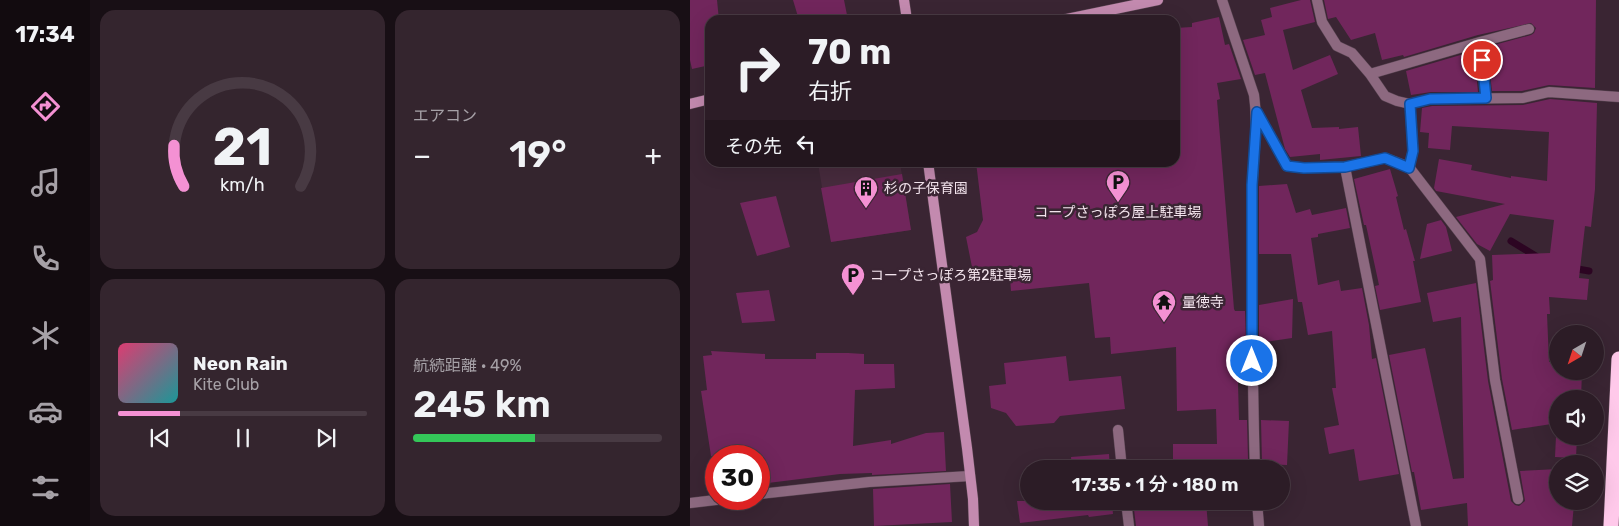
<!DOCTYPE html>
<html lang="ja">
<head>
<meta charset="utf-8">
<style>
	body { margin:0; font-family:Rubik,"Noto Sans JP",sans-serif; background:#34252e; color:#f1f3f6; height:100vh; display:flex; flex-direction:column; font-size:19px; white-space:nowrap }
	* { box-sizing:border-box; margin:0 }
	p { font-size:16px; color:#a6a1a7 }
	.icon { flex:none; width:28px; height:28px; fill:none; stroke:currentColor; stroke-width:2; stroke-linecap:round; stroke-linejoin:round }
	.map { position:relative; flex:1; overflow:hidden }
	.sheet { display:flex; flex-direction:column; gap:10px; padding:10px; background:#180f15; width:600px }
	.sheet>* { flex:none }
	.guide { position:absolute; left:15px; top:15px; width:475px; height:152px; border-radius:15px; box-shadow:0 5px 20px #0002,0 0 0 1px #483a43; background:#2c1c26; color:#f1f3f6; overflow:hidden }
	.needle { width:32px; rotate:219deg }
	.fabs { position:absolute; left:859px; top:325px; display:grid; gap:10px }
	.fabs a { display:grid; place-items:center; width:55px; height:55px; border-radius:50%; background:#2c1c26; box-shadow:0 5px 20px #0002,0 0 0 1px #483a43; font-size:25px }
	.speed { position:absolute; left:15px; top:445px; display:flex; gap:10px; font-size:25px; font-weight:700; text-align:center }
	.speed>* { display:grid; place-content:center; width:65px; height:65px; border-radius:50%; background:#2c1c26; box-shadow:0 5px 20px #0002,0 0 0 1px #483a43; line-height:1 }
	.speed .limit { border:8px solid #d22; background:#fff; color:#111 }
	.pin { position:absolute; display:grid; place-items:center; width:42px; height:42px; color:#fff; margin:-21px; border:2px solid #fff; border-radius:50%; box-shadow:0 1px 5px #0007 }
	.me { position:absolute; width:55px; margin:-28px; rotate:0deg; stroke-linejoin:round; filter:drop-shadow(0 0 4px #0008) }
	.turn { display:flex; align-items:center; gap:18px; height:105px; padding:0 20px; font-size:22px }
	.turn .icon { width:65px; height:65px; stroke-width:2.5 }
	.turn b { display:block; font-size:35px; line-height:42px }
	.then { display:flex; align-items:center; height:48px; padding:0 20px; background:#0003; gap:10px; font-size:19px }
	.big { font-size:38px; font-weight:600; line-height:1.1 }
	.sheet .widget { flex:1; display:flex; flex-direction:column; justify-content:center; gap:8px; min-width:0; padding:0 18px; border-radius:15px; background:#34252e }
	.sheet .dial { align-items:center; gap:0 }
	.dial svg { height:130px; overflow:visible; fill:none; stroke:#483a43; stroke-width:7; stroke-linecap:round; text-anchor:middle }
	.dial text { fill:#f1f3f6; stroke:none }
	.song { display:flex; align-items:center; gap:15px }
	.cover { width:60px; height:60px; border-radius:8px; background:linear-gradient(135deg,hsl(340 70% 55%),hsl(180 70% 35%)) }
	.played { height:5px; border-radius:2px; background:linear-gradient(90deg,#f491d3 25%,#483a43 25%) }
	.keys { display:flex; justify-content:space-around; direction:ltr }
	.heat { display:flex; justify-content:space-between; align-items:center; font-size:28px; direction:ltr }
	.charge { height:8px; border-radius:4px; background:linear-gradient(90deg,#34c759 49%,#483a43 0) }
	.sheet .tiles { flex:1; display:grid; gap:10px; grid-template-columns:repeat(2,1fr) }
	.trip { position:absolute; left:330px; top:460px; width:270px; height:50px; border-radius:25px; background:#2c1c26; box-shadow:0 5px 20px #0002,0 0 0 1px #483a43; font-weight:600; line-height:50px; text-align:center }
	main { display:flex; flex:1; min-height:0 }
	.tab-bar { display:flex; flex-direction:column; width:90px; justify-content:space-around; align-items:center; background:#120b0f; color:#a6a1a7 }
	.tab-bar .icon { width:35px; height:35px }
	.tab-bar .active { color:#f491d3 }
	.tab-bar b { font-size:22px; color:#f1f3f6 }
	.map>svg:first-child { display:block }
	.built { fill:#472b3d }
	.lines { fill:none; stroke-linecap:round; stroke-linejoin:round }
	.stream { stroke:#2c0522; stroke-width:7 }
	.building { fill:#71265c }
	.street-casing { stroke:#584451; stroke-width:11 }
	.secondary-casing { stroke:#584451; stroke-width:11 }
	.highway-casing { stroke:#584451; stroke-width:16 }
	.street { stroke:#8d6980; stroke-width:10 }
	.secondary { stroke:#c38aaf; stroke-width:10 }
	.highway { stroke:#ffc9ea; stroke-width:15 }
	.route-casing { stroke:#114b97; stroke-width:12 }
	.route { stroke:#1a73e8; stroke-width:9 }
	.labels { text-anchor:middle; stroke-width:5; stroke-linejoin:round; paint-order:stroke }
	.poi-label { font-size:14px; fill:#f3e4ed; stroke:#3a2533; text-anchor:start }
</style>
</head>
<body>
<main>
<nav class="tab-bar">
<b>17:34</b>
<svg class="icon active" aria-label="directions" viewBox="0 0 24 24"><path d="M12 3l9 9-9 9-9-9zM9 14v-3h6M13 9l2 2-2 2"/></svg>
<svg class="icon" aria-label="music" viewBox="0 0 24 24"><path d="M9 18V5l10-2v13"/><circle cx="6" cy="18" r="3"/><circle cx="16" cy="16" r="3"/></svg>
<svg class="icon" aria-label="phone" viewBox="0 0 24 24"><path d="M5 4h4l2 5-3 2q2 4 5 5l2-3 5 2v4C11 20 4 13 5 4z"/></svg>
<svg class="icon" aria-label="climate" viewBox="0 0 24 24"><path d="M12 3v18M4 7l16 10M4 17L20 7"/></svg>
<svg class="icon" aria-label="car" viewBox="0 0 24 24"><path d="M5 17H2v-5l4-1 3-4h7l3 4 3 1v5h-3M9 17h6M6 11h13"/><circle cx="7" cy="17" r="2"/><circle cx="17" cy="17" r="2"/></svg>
<svg class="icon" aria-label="filters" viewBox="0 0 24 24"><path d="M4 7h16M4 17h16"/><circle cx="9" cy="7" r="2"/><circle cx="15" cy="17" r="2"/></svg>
</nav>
<section class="sheet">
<div class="tiles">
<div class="widget dial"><svg viewBox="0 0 100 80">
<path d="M14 69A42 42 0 1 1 86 69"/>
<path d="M14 69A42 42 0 0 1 8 44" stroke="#f491d3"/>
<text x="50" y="56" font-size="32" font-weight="700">21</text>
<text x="50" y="72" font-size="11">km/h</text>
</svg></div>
<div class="widget"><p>エアコン</p>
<div class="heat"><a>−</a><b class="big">19°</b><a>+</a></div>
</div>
<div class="widget">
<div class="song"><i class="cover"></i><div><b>Neon Rain</b><p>Kite Club</p></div></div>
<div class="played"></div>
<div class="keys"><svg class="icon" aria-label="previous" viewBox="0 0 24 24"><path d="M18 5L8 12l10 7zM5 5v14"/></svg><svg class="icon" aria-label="pause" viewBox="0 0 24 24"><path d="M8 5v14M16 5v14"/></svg><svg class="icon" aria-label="next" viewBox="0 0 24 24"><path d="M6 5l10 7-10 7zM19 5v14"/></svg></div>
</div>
<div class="widget"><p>航続距離 · 49%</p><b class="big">245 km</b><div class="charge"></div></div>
</div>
</section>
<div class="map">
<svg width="929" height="526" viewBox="0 0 929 526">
	<rect width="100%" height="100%" fill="#3a2533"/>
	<!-- built -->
	<path class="built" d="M128,163H210L221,230L141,242Z"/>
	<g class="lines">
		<!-- stream -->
		<path class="stream" d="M821,241L849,258
			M882,268L899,271"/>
	</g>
	<!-- building -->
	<path class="building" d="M0,0H27L29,20H20V65L2,69L0,60Z
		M103,0H154L158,20H109Z
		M611,0H620L625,22L593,30L603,70L640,55L648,74L611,90L622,128L649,127V129L668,127L671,156L630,160V154L600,157L595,149L575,73L565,75L553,40L575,35L571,20L582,17L580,8Z
		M634,0H906L905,88L859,85L832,91H802L797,47L841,35L844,33L846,28L841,23L788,35L714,57L713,55L692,60L685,33L661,40L646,17L638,19Z
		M529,17L535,45L539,44L551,79L527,83L530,99L527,100L544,309L545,311H555L556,345L547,347L549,420H557L558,459L517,461V469H483V444H527L526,409L487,411L486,347L421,354L420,337L405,338L399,283L321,291L319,266L282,267L276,237L287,232L293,220L286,162H485V123H490L485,101V28L502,27V23Z
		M784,51L788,92H741L721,95L716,71Z
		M860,99L907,103L905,189L901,227L895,226L889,278L899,279L897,300L859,297L860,314H857L859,362H868V371H892L891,399H868V423L822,430L812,379L800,281L803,280L802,255L860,253L864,220L820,214L800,251L787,244L766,217L815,204L746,191L744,188L749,159L782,165L781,170L821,178V176L857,181L859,132L762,126L760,150L738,148L739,133L730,132L732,108L742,106L833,105Z
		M700,169L708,196L706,197L714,230L716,229L725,261H723L731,302L690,310L685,286L689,285L676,225H674L664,179Z
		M212,174L221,230L141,242L131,188Z
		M597,184L606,213L620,209L622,215L656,208L660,228L628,234V237L621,238L628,285L649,280L651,291L672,288L679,325L682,359L686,358L709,474L669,481L664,449L639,454L634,428L649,425L642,388H646L642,331L618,335L612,302H608L601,254H569V186Z
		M86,196L100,247L67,256L50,203Z
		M751,220L756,227L762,251L730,259L737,224Z
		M786,283L798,381L821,501L825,505L829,506L835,501L830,471L868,469V503L884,504L882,526H778L777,503L731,510L724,472H722L699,355L735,348L763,479L774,478L771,317L743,322L737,293Z
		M79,290L85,321L52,323L46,293Z
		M603,299L602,338L569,343V305Z
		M21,351L75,354V359H126V353H158L174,354V364H204L205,388L165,390L163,446L201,440V444L236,433L254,432L256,471L182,475V473L150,474L69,484V456H21L11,391L17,390L13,356L22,355Z
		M376,356L379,381L431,376L435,409L370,416L364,423L326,426L316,413L301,408L299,386L316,384L314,363Z
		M571,420L599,421L597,465L572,464Z
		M866,436H887L886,458L865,457Z
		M419,454L420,469H382L381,457Z
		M260,484L262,522L184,526L183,489Z
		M327,501H422L423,514L399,517L398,515L330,523Z
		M443,501H516L518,526H446Z"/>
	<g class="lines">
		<!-- street casing -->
		<g class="street-casing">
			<path id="street" d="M532,0L564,95C569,129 562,164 562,198C562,288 562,379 565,469
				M627,0L632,22L647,46L662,53L680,74L695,96L707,101L720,104L741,99L833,98L859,92L929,97
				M790,42L796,98
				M680,74L790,42L839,29
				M567,112L597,166L614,168L655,167L726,526
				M655,167L695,158L719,167L790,259L805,380L828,499
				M719,167L723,151L720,104
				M428,430L432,469
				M69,494L179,482L280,476
				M436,501L439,526
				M567,501L569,526
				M0,503L34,499"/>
		</g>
		<!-- secondary casing -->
		<g class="secondary-casing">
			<path id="secondary" d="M214,0L217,20
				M372,20L468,0
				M0,104L20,99
				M238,162L277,448L283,499L284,526"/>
		</g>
		<!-- highway casing -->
		<g class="highway-casing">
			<path id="highway" d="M921,526L929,359"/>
		</g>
		<!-- street -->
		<use href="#street" class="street"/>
		<!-- secondary -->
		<use href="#secondary" class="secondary"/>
		<!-- highway -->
		<use href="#highway" class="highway"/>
	</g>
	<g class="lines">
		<!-- route casing -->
		<g class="route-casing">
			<path id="route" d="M562,361V185L567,112L597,166L614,168L655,167L695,158L719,168L723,151L720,104L740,99L796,98L792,60"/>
		</g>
		<!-- route -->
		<use href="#route" class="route"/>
	</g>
	<!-- icons -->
	<defs>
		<g id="parking-pin" transform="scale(1.25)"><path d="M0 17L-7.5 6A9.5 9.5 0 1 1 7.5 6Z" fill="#f491d3" stroke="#3a2533"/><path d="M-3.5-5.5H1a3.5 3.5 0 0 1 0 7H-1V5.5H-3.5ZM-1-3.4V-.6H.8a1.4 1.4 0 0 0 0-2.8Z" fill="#111"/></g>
		<g id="building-pin" transform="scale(1.25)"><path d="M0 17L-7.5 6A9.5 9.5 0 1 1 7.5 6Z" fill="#f491d3" stroke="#3a2533"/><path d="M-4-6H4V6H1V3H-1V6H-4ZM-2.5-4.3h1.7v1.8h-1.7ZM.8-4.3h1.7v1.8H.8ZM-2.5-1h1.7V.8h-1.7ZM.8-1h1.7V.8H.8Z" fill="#111"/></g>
		<g id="temple-pin" transform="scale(1.25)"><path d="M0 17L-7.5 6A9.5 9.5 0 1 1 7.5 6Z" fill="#f491d3" stroke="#3a2533"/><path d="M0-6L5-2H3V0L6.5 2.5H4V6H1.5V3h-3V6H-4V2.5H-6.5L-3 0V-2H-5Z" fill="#111"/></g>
	</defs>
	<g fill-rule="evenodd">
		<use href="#parking-pin" x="428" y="182"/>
		<use href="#building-pin" x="176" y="188"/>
		<use href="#parking-pin" x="163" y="275"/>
		<use href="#temple-pin" x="474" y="302"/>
	</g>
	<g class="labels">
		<!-- poi labels -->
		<g class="poi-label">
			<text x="194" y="193">杉の子保育園</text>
			<text x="428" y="217" text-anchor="middle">コープさっぽろ屋上駐車場</text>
			<text x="180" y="280">コープさっぽろ第2駐車場</text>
			<text x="492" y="307">量徳寺</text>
		</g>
	</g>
</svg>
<div class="fabs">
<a><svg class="needle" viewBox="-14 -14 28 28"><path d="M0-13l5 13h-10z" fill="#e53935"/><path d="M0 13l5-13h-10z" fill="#a6a1a7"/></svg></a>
<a><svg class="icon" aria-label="sound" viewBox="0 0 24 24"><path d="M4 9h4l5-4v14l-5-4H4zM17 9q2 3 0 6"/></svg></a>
<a><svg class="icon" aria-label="layers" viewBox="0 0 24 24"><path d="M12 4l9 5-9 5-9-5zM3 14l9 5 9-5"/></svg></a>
</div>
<div class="speed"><div class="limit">30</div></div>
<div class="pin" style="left:792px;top:60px;background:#d93025"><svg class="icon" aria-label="arrive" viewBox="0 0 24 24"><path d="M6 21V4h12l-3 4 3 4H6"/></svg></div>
<svg class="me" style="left:562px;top:361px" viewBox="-20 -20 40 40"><circle r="17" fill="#1a73e8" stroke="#fff" stroke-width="3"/><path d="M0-11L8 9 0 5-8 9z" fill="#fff"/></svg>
<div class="trip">17:35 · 1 分 · 180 m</div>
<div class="guide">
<div class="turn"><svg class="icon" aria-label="right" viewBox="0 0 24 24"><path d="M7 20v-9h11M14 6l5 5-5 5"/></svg><div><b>70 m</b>右折</div></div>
<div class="then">その先<svg class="icon" aria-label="left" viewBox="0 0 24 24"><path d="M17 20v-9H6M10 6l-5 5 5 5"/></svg></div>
</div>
</div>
</main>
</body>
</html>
